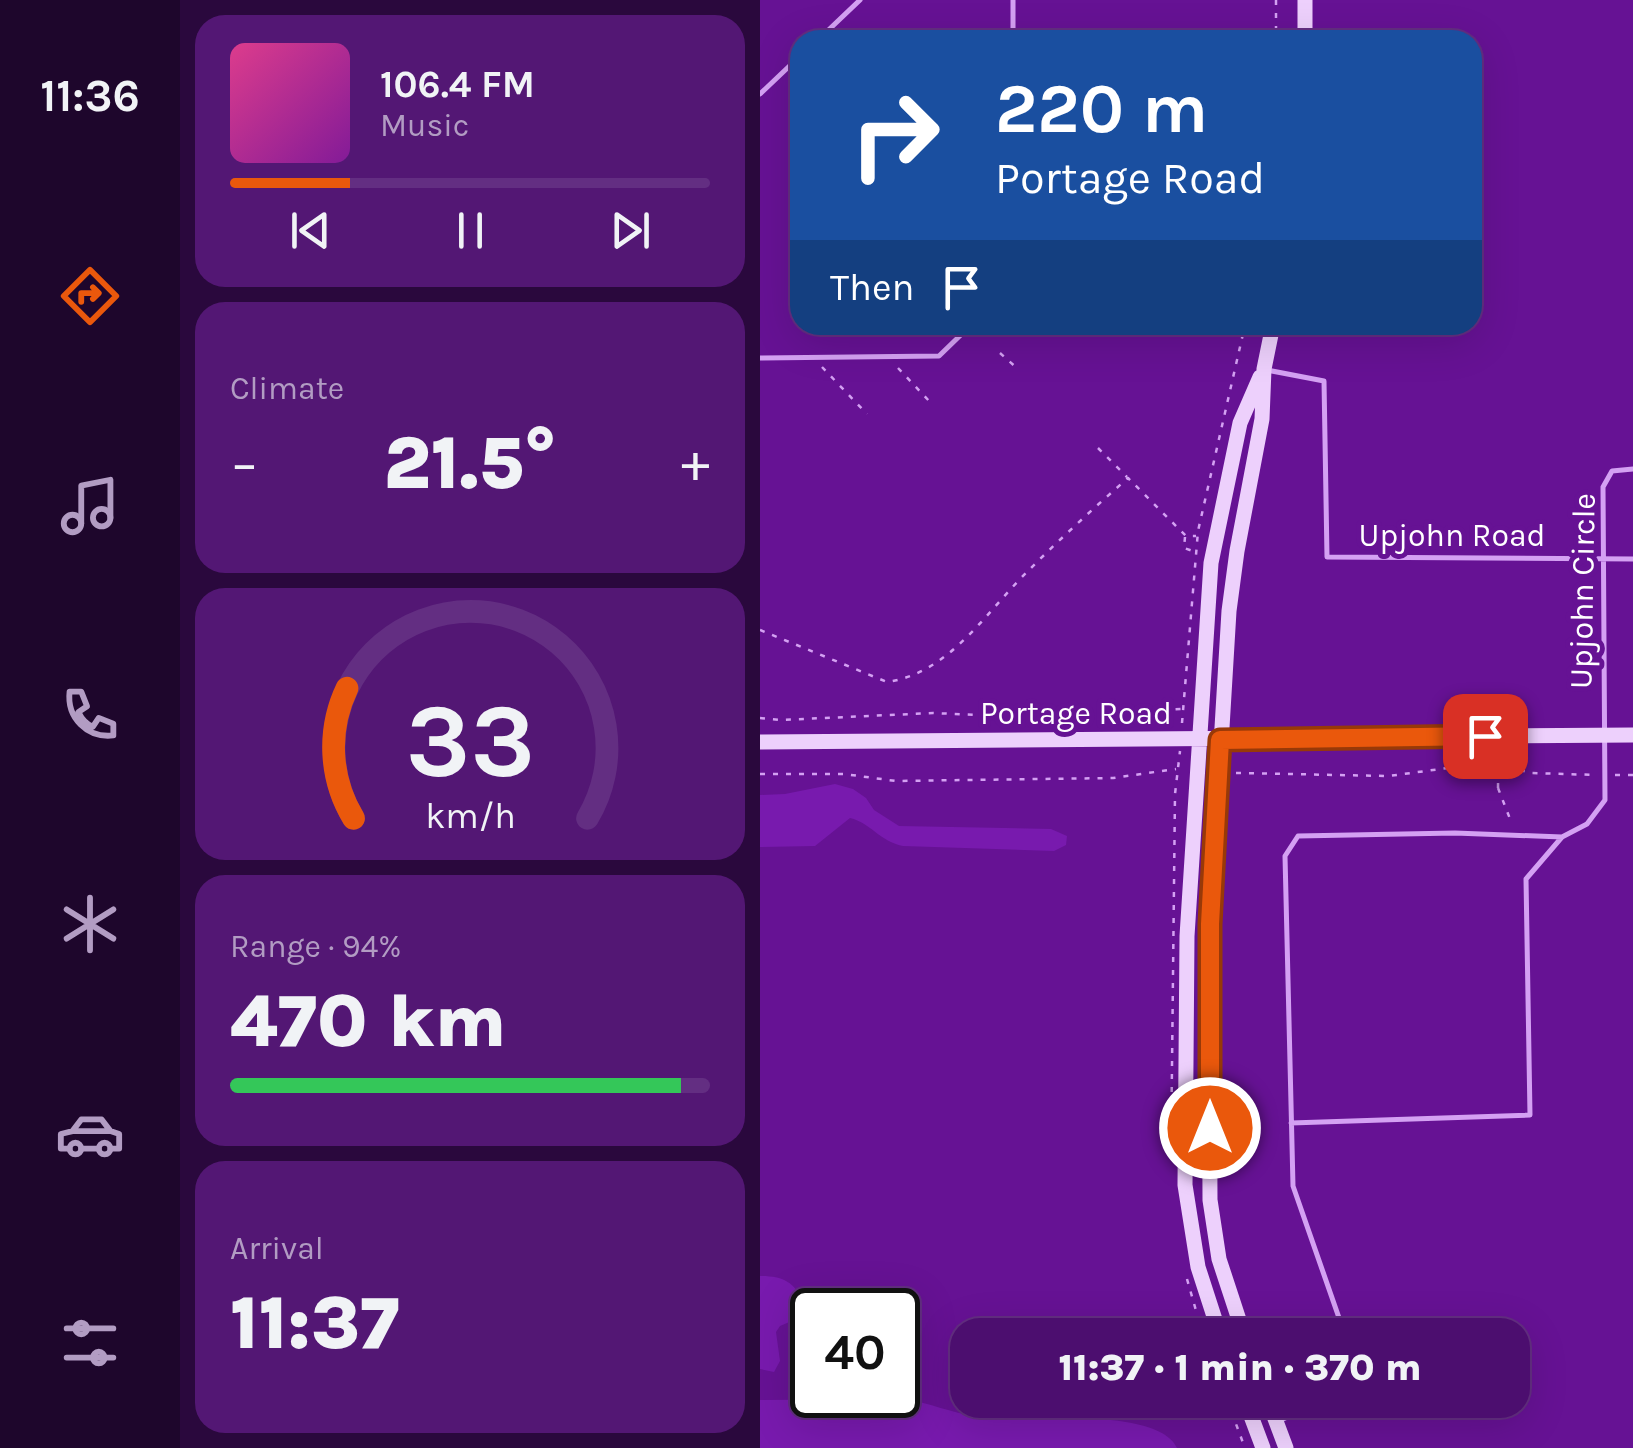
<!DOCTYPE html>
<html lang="en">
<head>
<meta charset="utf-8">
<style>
	body { margin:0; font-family:Karla,sans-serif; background:#531774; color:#f1f3f6; height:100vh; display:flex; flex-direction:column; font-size:38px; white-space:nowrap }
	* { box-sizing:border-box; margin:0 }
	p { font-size:32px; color:#b29cc3 }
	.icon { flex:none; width:55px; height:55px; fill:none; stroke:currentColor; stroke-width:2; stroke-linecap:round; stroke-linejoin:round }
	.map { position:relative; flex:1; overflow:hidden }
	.drawer { display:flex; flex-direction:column; gap:15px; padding:15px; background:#2a083d; width:580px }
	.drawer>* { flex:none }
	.banner { position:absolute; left:30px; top:30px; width:692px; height:305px; border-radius:30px; box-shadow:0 10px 40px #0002,0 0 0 2px #632e82; background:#1a4fa0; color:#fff; overflow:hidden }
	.speed { position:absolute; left:30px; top:1288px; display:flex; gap:20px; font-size:50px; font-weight:700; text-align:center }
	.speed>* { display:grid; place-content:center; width:130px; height:130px; border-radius:50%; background:#4c0e6f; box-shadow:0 10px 40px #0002,0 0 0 2px #632e82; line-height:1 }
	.speed .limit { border:5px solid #111; border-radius:15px; background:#fff; color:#111 }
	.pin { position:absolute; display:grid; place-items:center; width:85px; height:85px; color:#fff; margin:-42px; border-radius:20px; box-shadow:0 5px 15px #0006 }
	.me { position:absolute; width:110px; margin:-55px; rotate:0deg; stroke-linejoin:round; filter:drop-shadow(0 0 8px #0008) }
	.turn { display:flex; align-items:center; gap:35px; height:210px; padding:0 40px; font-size:45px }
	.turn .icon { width:130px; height:130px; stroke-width:2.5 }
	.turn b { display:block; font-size:70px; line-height:85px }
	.then { display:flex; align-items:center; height:95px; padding:0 40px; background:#0003; gap:20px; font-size:38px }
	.big { font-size:75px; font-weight:800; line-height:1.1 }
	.drawer .tile { flex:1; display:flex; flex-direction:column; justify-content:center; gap:15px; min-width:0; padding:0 35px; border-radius:30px; background:#531774 }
	.drawer .dial { align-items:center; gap:0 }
	.dial svg { height:260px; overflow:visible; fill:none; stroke:#632e82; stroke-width:7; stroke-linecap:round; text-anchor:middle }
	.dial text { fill:#f1f3f6; stroke:none }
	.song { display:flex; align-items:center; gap:30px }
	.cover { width:120px; height:120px; border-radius:15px; background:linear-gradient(135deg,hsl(330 70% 55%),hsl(290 70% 35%)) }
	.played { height:10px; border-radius:5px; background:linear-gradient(90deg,#ea580c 25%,#632e82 25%) }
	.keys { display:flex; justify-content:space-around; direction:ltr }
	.heat { display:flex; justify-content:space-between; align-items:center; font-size:55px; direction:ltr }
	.charge { height:15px; border-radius:8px; background:linear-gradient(90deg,#34c759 94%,#632e82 0) }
	.trip { position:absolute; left:190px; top:1318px; width:580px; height:100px; border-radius:30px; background:#4c0e6f; box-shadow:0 10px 40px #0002,0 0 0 2px #632e82; font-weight:800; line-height:100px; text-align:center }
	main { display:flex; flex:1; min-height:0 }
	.menu { display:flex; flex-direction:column; width:180px; justify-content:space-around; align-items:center; background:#1e062c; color:#b29cc3 }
	.menu .icon { width:70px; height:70px }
	.menu .selected { color:#ea580c }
	.menu b { font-size:45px; color:#f1f3f6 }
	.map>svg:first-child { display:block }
	.green { fill:#781aae }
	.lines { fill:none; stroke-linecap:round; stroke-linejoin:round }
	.path { stroke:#d4a1f3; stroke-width:2.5; stroke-dasharray:5 8; stroke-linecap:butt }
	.lane { stroke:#d4a1f3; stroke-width:5 }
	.secondary { stroke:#edd0fc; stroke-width:15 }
	.path-bridge { stroke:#d4a1f3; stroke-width:2.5; stroke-dasharray:5 8; stroke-linecap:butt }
	.route-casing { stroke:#983908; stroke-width:25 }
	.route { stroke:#ea580c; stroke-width:18 }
	.labels { text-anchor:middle; stroke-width:10; stroke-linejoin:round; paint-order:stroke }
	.street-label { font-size:32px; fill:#fff; stroke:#661294 }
</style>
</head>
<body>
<main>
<nav class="menu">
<b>11:36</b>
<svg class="icon selected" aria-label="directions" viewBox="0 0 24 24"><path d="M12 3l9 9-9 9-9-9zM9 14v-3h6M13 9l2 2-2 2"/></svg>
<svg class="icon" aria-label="music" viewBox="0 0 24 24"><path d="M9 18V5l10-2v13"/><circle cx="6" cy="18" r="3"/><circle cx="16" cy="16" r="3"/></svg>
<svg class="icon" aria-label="phone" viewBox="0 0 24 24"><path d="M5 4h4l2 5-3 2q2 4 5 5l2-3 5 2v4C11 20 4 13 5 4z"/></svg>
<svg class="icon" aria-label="climate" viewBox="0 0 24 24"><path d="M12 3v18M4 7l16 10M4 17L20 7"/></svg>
<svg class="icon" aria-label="car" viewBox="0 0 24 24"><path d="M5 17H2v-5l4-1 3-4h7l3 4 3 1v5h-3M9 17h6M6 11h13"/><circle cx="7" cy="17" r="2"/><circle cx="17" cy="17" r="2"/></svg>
<svg class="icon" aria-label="filters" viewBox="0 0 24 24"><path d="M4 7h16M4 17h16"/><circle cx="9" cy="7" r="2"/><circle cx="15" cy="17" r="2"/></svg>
</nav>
<section class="drawer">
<div class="tile">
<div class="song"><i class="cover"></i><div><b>106.4 FM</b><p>Music</p></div></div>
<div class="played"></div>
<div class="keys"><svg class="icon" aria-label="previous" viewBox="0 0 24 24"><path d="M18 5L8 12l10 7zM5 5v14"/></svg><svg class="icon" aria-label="pause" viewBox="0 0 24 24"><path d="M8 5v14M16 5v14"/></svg><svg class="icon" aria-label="next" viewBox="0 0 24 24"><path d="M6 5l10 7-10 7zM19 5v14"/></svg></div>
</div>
<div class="tile"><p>Climate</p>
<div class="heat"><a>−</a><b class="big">21.5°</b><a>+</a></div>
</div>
<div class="tile dial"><svg viewBox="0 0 100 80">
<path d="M14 69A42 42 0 1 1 86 69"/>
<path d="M14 69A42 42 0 0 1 12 29" stroke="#ea580c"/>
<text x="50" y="56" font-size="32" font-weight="700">33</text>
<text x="50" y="72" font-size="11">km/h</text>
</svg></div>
<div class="tile"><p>Range · 94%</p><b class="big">470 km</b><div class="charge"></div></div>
<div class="tile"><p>Arrival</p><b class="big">11:37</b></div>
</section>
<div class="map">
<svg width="873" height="1448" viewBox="0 0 873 1448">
	<rect width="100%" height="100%" fill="#661294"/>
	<!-- green -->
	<path class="green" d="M75,784L93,789L106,798L114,810L139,826L291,829L307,836L306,845L294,851L143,846C119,841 111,823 90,818L55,846L0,847V795L25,794Z
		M0,1276C21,1276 36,1281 42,1303L34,1320L20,1326L16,1332L20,1361L14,1372L0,1369Z
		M146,1399C169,1403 192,1413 215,1416C259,1422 398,1405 417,1448H0V1400Z"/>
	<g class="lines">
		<!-- path -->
		<path class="path" d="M516,0V40
			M240,353L259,370
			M62,367L107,414
			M138,368L171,403
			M338,448L367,477
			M425,537L424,548L436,552
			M0,630L127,682C191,673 227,610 271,568C302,537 335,507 368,478L426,536H436
			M714,704L739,702
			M0,718L21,720L173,713L240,716L422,709
			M422,723L438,531L485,325
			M476,773L629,776L732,762L771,773L837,775
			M0,774H84L136,781L353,778L416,769
			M855,775H873
			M738,788L752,824
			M411,1157L415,794L420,751
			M427,1279L443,1335
			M467,1400L485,1448"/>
		<!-- lane -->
		<path class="lane" d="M58,40L100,0
			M253,40V0
			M0,94L40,56
			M380,329L384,325
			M0,358L179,356L211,325
			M507,370L564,381L567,557L873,559
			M531,1123L770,1115L766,879L802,837
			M585,1335L533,1186L525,856L538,836L695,833L802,837L827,824L845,800L843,487L852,471L873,469
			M521,1420L563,1400"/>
		<!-- secondary -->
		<path class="secondary" d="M545,0V40
			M0,742L873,735
			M460,1335L438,1267L425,1185L427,936L451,563L480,423L500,377
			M484,1335L459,1259L450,1200L449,944L469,611L477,551L502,419L504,369L513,325
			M485,1400L503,1448
			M508,1400L526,1448"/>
		<!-- path-bridge -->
		<path class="path-bridge" d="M738,788L739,702"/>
	</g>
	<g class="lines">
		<!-- route casing -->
		<g class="route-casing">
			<path id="route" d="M450,1128V924L460,740L725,736"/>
		</g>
		<!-- route -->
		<use href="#route" class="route"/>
	</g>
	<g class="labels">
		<!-- street labels -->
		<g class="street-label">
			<text x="692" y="546">Upjohn Road</text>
			<text transform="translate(822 591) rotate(-89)" y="11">Upjohn Circle</text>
			<text x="316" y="724">Portage Road</text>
		</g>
	</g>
</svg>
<div class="speed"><div class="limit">40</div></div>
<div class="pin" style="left:725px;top:736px;background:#d93025"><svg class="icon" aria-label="arrive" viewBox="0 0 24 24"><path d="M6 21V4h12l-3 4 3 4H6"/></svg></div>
<svg class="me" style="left:450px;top:1128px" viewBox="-20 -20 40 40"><circle r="17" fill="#ea580c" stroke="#fff" stroke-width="3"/><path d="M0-11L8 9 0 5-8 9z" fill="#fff"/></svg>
<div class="trip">11:37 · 1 min · 370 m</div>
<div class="banner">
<div class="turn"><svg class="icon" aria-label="right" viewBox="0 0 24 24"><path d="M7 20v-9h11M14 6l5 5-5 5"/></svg><div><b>220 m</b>Portage Road</div></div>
<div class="then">Then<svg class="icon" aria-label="arrive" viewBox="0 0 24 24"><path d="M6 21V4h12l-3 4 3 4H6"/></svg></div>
</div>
</div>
</main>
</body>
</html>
